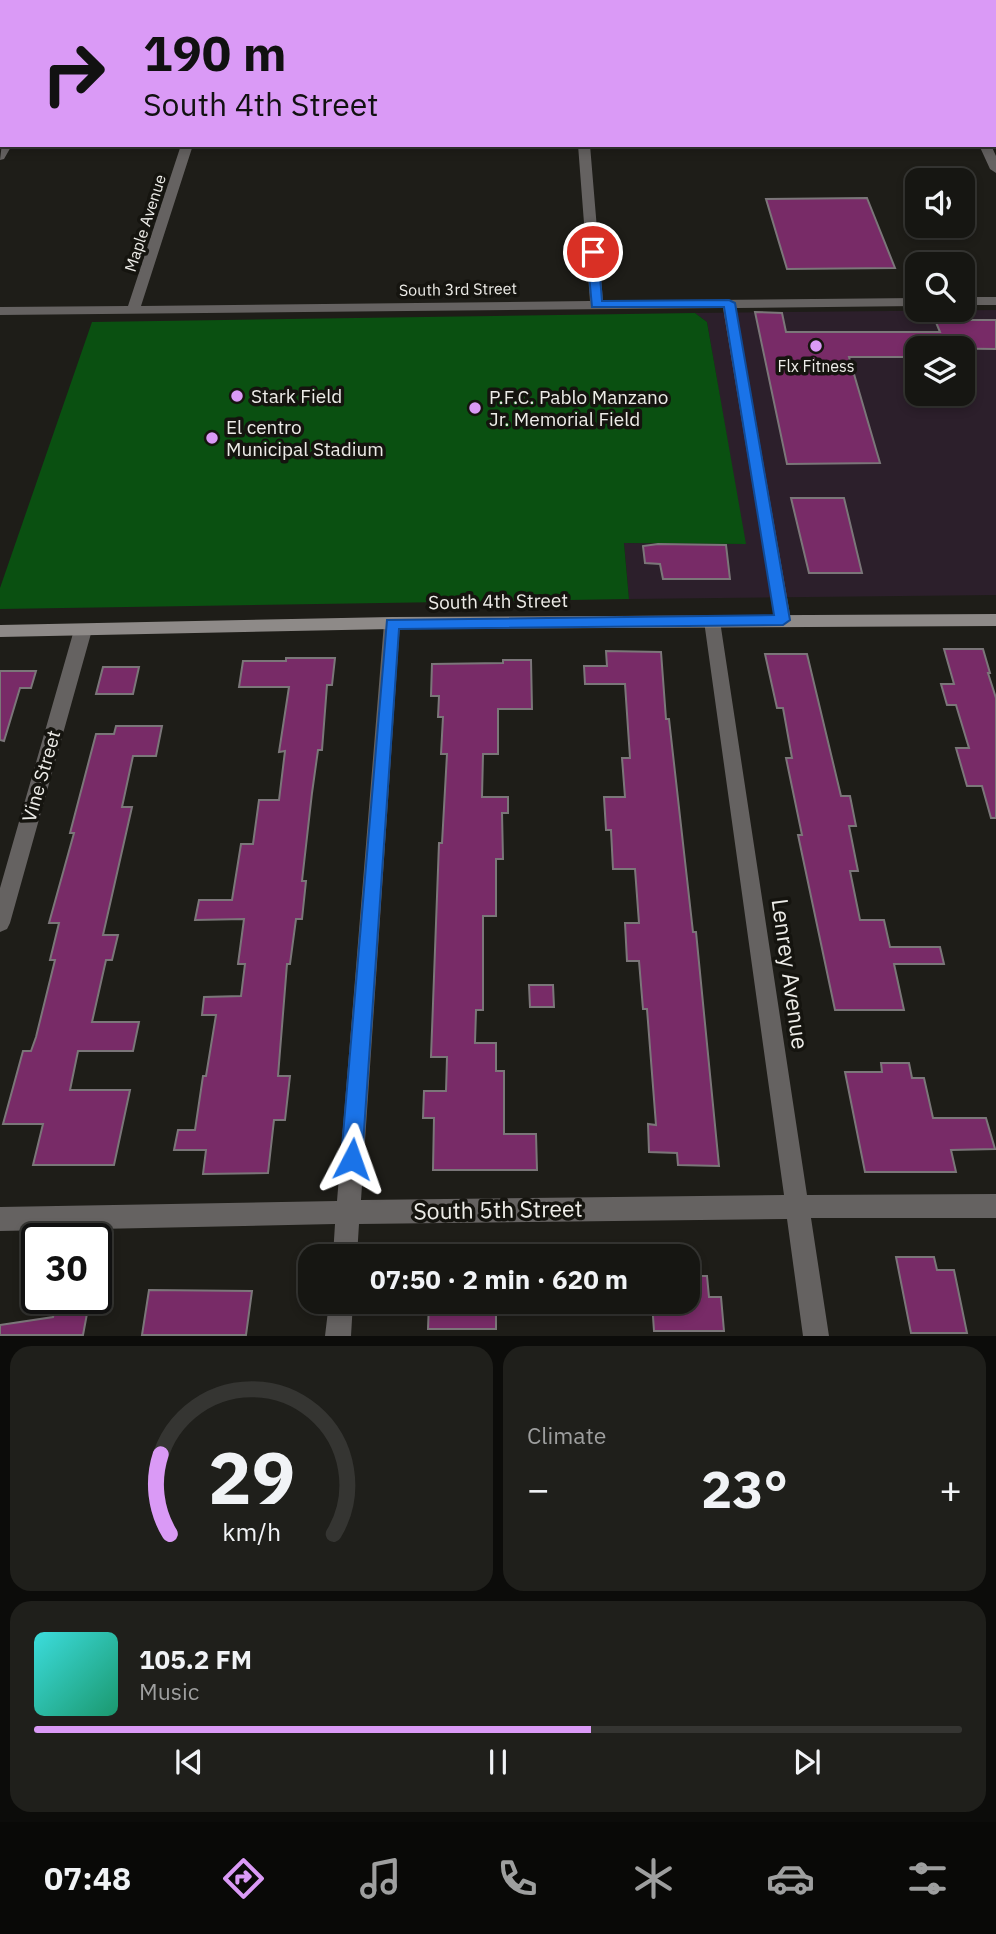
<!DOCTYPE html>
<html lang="en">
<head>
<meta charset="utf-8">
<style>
	body { margin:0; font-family:"IBM Plex Sans",sans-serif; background:#1f1f1b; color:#f1f3f6; height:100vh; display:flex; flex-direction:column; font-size:26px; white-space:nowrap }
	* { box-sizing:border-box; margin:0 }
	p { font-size:23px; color:#9e9f9f }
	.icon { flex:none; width:38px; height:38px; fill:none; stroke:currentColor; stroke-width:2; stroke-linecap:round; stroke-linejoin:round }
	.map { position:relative; height:1336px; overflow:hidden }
	.sheet { display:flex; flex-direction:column; gap:10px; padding:10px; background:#0c0c0a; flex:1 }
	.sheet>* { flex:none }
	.guide { position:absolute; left:0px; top:0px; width:998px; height:147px; box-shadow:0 4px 10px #0003,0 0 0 2px #353532; background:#da9af6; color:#111; overflow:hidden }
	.buttons { position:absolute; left:905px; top:168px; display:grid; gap:14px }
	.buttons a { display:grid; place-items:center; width:70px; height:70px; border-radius:14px; background:#161612; box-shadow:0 4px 10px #0003,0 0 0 2px #353532; font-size:35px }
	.speed { position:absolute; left:21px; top:1223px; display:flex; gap:14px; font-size:35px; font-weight:700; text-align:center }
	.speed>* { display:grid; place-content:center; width:91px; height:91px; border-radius:50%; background:#161612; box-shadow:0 4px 10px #0003,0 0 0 2px #353532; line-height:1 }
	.speed .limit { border:4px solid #111; border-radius:10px; background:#fff; color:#111 }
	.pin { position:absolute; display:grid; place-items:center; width:60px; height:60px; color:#fff; margin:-30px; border:4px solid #fff; border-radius:50%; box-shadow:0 2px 7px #0007 }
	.me { position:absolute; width:77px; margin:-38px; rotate:4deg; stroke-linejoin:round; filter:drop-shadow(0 0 5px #0008) }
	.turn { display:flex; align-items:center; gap:24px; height:147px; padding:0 28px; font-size:32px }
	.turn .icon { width:91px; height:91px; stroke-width:2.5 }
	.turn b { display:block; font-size:49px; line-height:60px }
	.big { font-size:52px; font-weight:700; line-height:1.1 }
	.sheet .card { flex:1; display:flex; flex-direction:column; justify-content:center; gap:10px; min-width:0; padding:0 24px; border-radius:21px; background:#1f1f1b }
	.sheet .dial { align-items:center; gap:0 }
	.dial svg { height:182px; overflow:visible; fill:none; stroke:#353532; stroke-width:7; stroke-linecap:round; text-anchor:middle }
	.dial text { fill:#f1f3f6; stroke:none }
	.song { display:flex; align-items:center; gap:21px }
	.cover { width:84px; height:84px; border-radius:10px; background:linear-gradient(135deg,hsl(180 70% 55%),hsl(160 70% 35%)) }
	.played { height:7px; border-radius:4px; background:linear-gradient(90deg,#da9af6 60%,#353532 60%) }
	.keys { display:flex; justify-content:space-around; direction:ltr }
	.heat { display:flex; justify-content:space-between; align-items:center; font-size:38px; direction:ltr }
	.sheet .tiles { flex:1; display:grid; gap:10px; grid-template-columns:1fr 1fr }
	.card:last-child { grid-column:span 2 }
	.trip { position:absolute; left:298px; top:1244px; width:402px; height:70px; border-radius:21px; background:#161612; box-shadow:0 4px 10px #0003,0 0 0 2px #353532; font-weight:700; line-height:70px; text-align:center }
	.tabs { display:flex; height:112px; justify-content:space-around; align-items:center; background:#090907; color:#9e9f9f }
	.tabs .icon { width:49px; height:49px }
	.tabs .selected { color:#da9af6 }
	.tabs b { font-size:32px; color:#f1f3f6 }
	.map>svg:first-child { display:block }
	.commercial { fill:#2c1f2b; fill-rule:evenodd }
	.green { fill:#0a5011 }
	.building { fill:#782b67; stroke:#7b7679; stroke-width:2 }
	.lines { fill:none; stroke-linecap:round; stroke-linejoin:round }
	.minor { fill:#656261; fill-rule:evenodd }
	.tertiary { fill:#656261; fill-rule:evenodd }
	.secondary { fill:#8e8a88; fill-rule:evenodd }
	.rail-casing { stroke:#cecdc8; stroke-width:5 }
	.rail { stroke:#15140f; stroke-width:3.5; stroke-dasharray:10; stroke-linecap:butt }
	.route { fill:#1a73e8; stroke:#114b97; stroke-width:2 }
	.poi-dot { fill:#da9af6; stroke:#15140f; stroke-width:2.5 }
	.labels { text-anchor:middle; stroke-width:7; stroke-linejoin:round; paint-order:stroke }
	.far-street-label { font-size:16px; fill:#edece8; stroke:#15140f }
	.far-poi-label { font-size:16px; fill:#edece8; stroke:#15140f }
	.poi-label { font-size:19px; fill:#edece8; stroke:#15140f; text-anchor:start }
	.street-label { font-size:19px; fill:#edece8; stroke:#15140f }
	.near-street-label { font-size:23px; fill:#edece8; stroke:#15140f }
</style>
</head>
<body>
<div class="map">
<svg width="996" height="1336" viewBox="0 0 996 1336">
	<rect width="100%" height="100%" fill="#1e1d18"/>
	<!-- commercial -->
	<path class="commercial" d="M996,310V595L629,599L624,543L745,544L707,322L695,313ZM917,348H962V394H917Z"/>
	<!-- green -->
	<path class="green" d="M695,313L707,322L746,544L624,543L629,599L0,609V588L92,322Z"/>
	<!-- building -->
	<path class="building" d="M867,198L895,268L787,269L766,199Z
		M755,312L782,313L786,332H940L935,320H996V349L917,348V357H849L880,463L787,464Z
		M791,498H844L862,573H809Z
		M658,544L726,545L730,579H663L660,564L645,563L643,546Z
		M944,649H983L990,673H988L996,698V818H991L982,786H967L956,748H969L956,705H947L941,684H954Z
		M606,651L661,652L666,719H669L693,932H696L719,1166L678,1165L677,1153L649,1152L648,1124L656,1125L647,1009H643L639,961H627L625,923H639L635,869H613L611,830H606L604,797H625L622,758H630L625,684H585L584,666H607Z
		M765,654H807L841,796H850L856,826H849L858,871H850L860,920H884L890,947H940L944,964H894L904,1010H835L798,835H802L786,758H792L783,708H777Z
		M286,658H335L332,685H327L322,750H318L312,793L302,881H306L302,919H296L290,964H287L278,1076H290L285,1120H274L268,1173L203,1174L206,1150H174L178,1130H195L203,1076H206L216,1015H202L204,997L241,996L245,964H238L244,919L195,920L199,900H232L241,844H253L259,800H279L285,751L279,752L289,687H239L243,661H286Z
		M503,660H531L532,709H498V754H483L482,797H508V813H502L503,859H496V916H483V1010H476L475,1043H496V1071H504V1134H536L537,1170H433L434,1118H423L424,1091H446L447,1057H431L439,843H442L447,754H441L443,717H438L439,696H431L432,664L503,663Z
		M103,667H139L133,694H96Z
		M0,671H36L31,688H20L4,741L0,740Z
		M116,726H162L156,756H133L122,807H132L103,935H118L112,960H106L92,1022H139L133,1051H78L70,1090H130L114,1165H33L43,1124H3L23,1051H31L36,1037L55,960H50L59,923H49L74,833H70L96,734H114Z
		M529,985H553L554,1007H530Z
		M881,1063H909L912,1078H924L933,1118H986L995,1149L951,1150L956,1172H865L845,1072H882Z
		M896,1257H934L937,1270H954L967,1333H911Z
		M688,1276H707L709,1297H721L724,1331H654L652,1302H688Z
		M149,1290L252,1291L246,1335H142Z
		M429,1302H496V1329H428Z
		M56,1303H89L83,1335H0V1325L53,1317Z"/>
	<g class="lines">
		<!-- minor -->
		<path class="minor" d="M2,143V145H12L4,159L0,160Z
			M181,145H193L141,306L590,301L578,145H590L603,301L917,298V306L736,308L791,620L789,624H777L775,620L723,308L0,315V307L128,306Z
			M962,297H996V305H962Z
			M712,615L720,621L807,1195L996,1194V1218H811L829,1336H803L787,1219L359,1224L357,1256H333L335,1224L0,1231V1207L337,1201L384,623L392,617L400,623L361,1200L784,1195L704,621Z
			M83,624L92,630L10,923L7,929L0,932V888L74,630Z
			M329,1302H353L351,1336H325Z"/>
		<!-- tertiary -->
		<path class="tertiary" d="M913,0H923L924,2H914Z
			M979,145H991L996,156V173L990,169Z"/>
		<!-- secondary -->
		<path class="secondary" d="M996,614V626L392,629L0,637V625L392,617Z"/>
		<!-- rail casing -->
		<g class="rail-casing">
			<path id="rail" d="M711,2L724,0
				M783,2L794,0"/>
		</g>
		<!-- rail -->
		<use href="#rail" class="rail"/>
	</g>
	<!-- route -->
	<path class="route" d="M593,248L598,252L602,301L729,300L735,303L790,620L783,625L399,629L362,1159L359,1166L352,1169L344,1166L341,1159L387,620L774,615L724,307H592L587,252Z"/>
	<!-- markers -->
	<g class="poi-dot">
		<circle cx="816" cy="346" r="7"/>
		<circle cx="237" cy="396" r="7"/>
		<circle cx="475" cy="408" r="7"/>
		<circle cx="212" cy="438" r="7"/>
	</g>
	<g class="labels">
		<!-- far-street labels -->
		<g class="far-street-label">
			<text transform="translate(145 223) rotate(-72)" y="6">Maple Avenue</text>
			<text transform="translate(458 289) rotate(-1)" y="6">South 3rd Street</text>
		</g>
		<!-- far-poi labels -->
		<g class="far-poi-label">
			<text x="816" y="372">Flx Fitness</text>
		</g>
		<!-- poi labels -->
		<g class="poi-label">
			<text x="251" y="403">Stark Field</text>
			<text x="489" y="404">P.F.C. Pablo Manzano<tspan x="489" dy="22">Jr. Memorial Field</tspan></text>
			<text x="226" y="434">El centro<tspan x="226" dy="22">Municipal Stadium</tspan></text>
		</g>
		<!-- street labels -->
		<g class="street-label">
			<text transform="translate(498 601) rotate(-1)" y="7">South 4th Street</text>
			<text transform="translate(41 776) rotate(-74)" y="7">Vine Street</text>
		</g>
		<!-- near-street labels -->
		<g class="near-street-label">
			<text transform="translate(790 974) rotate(82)" y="8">Lenrey Avenue</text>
			<text transform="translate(498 1210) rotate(-1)" y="8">South 5th Street</text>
		</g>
	</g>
</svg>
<div class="buttons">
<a><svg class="icon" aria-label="sound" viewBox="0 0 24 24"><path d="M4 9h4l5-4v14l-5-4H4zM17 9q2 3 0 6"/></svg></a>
<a><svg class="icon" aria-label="search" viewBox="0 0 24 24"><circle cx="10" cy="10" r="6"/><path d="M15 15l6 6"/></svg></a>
<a><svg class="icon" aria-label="layers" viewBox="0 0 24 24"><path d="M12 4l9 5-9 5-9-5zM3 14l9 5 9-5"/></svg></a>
</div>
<div class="speed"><div class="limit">30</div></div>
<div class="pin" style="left:593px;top:252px;background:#d93025"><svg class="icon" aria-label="arrive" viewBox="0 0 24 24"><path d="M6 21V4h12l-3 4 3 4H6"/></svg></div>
<svg class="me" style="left:352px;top:1159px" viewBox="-20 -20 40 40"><path d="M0-17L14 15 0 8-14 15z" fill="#1a73e8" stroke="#fff" stroke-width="4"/></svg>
<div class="trip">07:50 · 2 min · 620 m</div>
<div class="guide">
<div class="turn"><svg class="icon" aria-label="right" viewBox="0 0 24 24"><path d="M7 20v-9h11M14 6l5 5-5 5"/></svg><div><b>190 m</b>South 4th Street</div></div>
</div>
</div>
<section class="sheet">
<div class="tiles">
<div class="card dial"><svg viewBox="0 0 100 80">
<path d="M14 69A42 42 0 1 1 86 69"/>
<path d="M14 69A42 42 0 0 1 10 34" stroke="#da9af6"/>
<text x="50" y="56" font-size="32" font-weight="700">29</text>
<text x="50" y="72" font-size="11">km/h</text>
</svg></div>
<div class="card"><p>Climate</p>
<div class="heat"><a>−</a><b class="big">23°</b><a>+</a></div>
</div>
<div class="card">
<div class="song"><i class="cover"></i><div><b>105.2 FM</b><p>Music</p></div></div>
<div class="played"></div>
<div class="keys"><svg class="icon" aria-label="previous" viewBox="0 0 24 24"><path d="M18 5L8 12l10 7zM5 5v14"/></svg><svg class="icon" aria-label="pause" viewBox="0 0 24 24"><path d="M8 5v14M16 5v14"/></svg><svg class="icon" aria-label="next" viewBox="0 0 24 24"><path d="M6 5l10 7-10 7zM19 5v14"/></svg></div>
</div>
</div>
</section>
<nav class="tabs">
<b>07:48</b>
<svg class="icon selected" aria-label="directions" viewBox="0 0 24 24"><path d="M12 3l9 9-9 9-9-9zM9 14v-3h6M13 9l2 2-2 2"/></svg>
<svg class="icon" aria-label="music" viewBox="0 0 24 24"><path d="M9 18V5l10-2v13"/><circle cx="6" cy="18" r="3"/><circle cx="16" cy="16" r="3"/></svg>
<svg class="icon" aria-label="phone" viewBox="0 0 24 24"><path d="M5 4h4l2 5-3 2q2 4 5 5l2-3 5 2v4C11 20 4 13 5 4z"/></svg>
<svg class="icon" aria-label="climate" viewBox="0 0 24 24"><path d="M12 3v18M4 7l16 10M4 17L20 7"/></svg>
<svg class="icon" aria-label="car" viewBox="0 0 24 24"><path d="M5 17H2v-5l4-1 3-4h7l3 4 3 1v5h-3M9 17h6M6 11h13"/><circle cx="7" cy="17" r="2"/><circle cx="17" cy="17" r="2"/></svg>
<svg class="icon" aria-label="filters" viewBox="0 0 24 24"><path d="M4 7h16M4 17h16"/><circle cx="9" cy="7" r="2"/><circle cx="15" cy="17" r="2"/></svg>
</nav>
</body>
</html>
